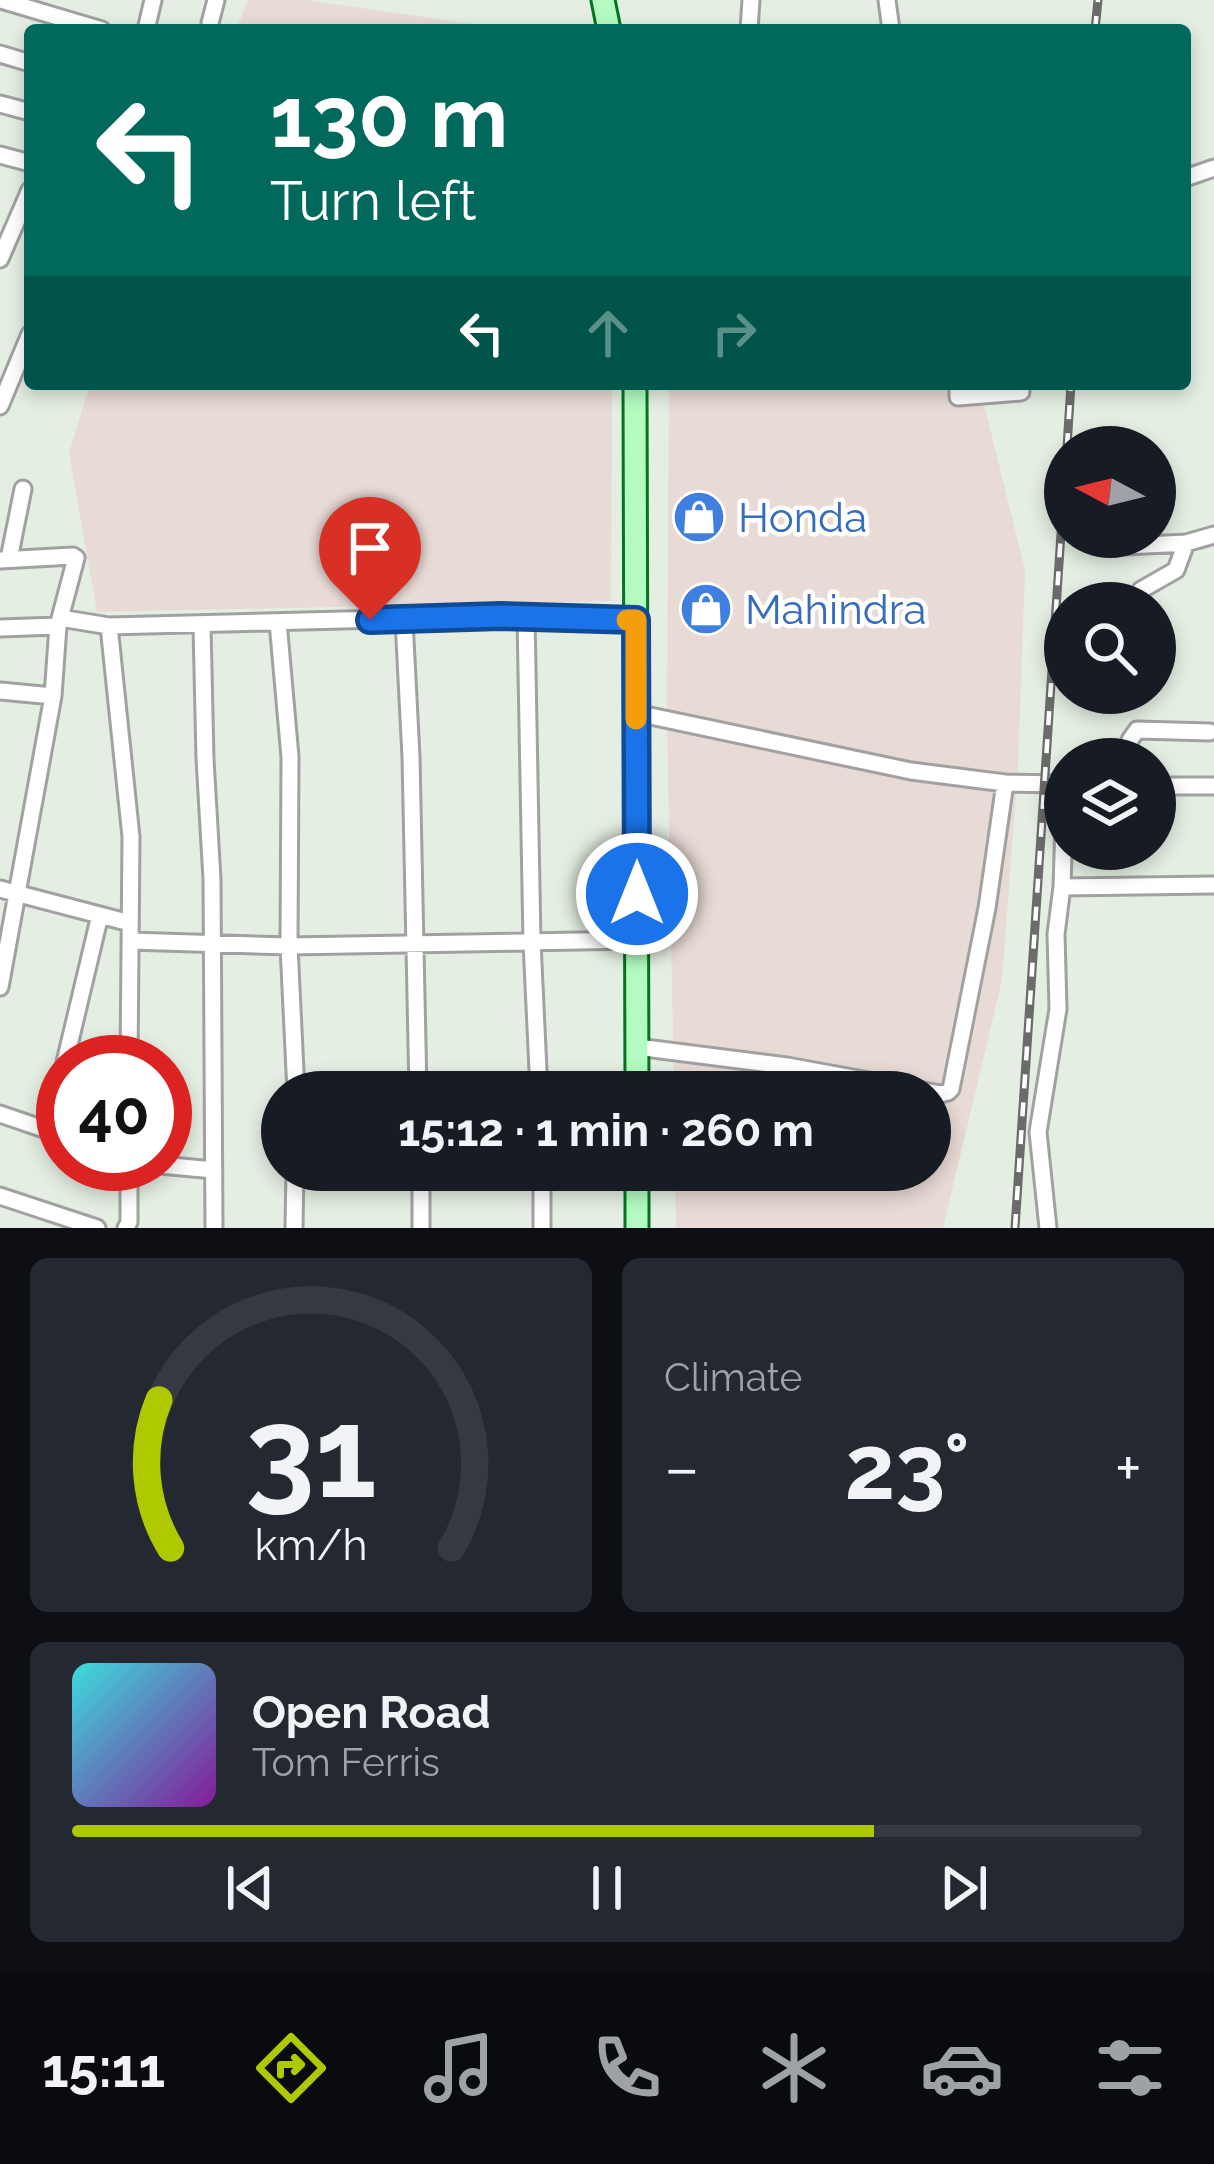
<!DOCTYPE html>
<html lang="en">
<head>
<meta charset="utf-8">
<style>
	body { margin:0; font-family:Raleway,sans-serif; background:#242831; color:#f1f3f6; height:100vh; display:flex; flex-direction:column; font-size:45px; white-space:nowrap }
	* { box-sizing:border-box; margin:0 }
	p { font-size:39px; color:#9ea1a6 }
	.icon { flex:none; width:66px; height:66px; fill:none; stroke:currentColor; stroke-width:2; stroke-linecap:round; stroke-linejoin:round }
	.map { position:relative; height:1228px; overflow:hidden }
	.sheet { display:flex; flex-direction:column; gap:30px; padding:30px; background:#0d0f14; flex:1 }
	.sheet>* { flex:none }
	.banner { position:absolute; left:24px; top:24px; width:1167px; height:366px; border-radius:12px; box-shadow:0 6px 18px #0003; background:#00695c; color:#fff; overflow:hidden }
	.needle { width:78px; rotate:277deg }
	.controls { position:absolute; left:1044px; top:426px; display:grid; gap:24px }
	.controls a { display:grid; place-items:center; width:132px; height:132px; border-radius:50%; background:#171b24; box-shadow:0 6px 18px #0003; font-size:60px }
	.speed { position:absolute; left:36px; top:1035px; display:flex; gap:24px; font-size:60px; font-weight:700; text-align:center }
	.speed>* { display:grid; place-content:center; width:156px; height:156px; border-radius:50%; background:#171b24; box-shadow:0 6px 18px #0003; line-height:1 }
	.speed .limit { border:18px solid #d22; background:#fff; color:#111 }
	.pin { position:absolute; display:grid; place-items:center; width:102px; height:102px; color:#fff; margin:-123px -51px; border-radius:50% 50% 50% 0; rotate:-45deg; box-shadow:0 0 12px #0007 }
	.pin .icon { rotate:45deg }
	.me { position:absolute; width:132px; margin:-66px; rotate:0deg; stroke-linejoin:round; filter:drop-shadow(0 0 9px #0008) }
	.turn { display:flex; align-items:center; gap:42px; height:252px; padding:0 48px; font-size:54px }
	.turn .icon { width:156px; height:156px; stroke-width:2.5 }
	.turn b { display:block; font-size:84px; line-height:102px }
	.lanes { display:flex; align-items:center; height:114px; padding:0 48px; background:#0003; justify-content:center; gap:60px; direction:ltr }
	.lanes .off { opacity:.35 }
	.big { font-size:90px; font-weight:700; line-height:1.1 }
	.sheet .tile { flex:1; display:flex; flex-direction:column; justify-content:center; gap:18px; min-width:0; padding:0 42px; border-radius:18px; background:#242831 }
	.sheet .dial { align-items:center; gap:0 }
	.dial svg { height:312px; overflow:visible; fill:none; stroke:#363941; stroke-width:7; stroke-linecap:round; text-anchor:middle }
	.dial text { fill:#f1f3f6; stroke:none }
	.song { display:flex; align-items:center; gap:36px }
	.cover { width:144px; height:144px; border-radius:18px; background:linear-gradient(135deg,hsl(180 70% 55%),hsl(290 70% 35%)) }
	.played { height:12px; border-radius:6px; background:linear-gradient(90deg,#aec900 75%,#363941 75%) }
	.keys { display:flex; justify-content:space-around; direction:ltr }
	.heat { display:flex; justify-content:space-between; align-items:center; font-size:66px; direction:ltr }
	.sheet .tiles { flex:1; display:grid; gap:30px; grid-template-columns:1fr 1fr }
	.tile:last-child { grid-column:span 2 }
	.trip { position:absolute; left:261px; top:1071px; width:690px; height:120px; border-radius:60px; background:#171b24; box-shadow:0 6px 18px #0003; font-weight:700; line-height:120px; text-align:center }
	.tabs { display:flex; height:192px; justify-content:space-around; align-items:center; background:#090b0e; color:#9ea1a6 }
	.tabs .icon { width:84px; height:84px }
	.tabs .active { color:#aec900 }
	.tabs b { font-size:54px; color:#f1f3f6 }
	.map>svg:first-child { display:block }
	.industrial { fill:#e8dad4 }
	.lines { fill:none; stroke-linecap:round; stroke-linejoin:round }
	.street-casing { stroke:#a1a1a1; stroke-width:21 }
	.secondary-casing { stroke:#02751e; stroke-width:27 }
	.street { stroke:#fff; stroke-width:15 }
	.secondary { stroke:#b3fbc1; stroke-width:21 }
	.rail-casing { stroke:#6b6b6b; stroke-width:9 }
	.rail { stroke:#fff; stroke-width:4.5; stroke-dasharray:14; stroke-linecap:butt }
	.route-casing { stroke:#114b97; stroke-width:30 }
	.route { stroke:#1a73e8; stroke-width:21 }
	.slow { stroke:#f59e0b; stroke-width:21 }
	.labels { text-anchor:middle; stroke-width:9; stroke-linejoin:round; paint-order:stroke }
	.shop-label { font-size:42px; fill:#366cbe; stroke:#fff; text-anchor:start }
</style>
</head>
<body>
<div class="map">
<svg width="1214" height="1228" viewBox="0 0 1214 1228">
	<rect width="100%" height="100%" fill="#e4eee2"/>
	<!-- industrial -->
	<path class="industrial" d="M248,0H307L513,30H236Z
		M90,384H612L611,601L97,612L69,453Z
		M669,384H979L1025,570L1018,766L1002,980L943,1228H676L675,1170H930V1092H674L667,717Z"/>
	<g class="lines">
		<!-- street casing -->
		<g class="street-casing">
			<path id="street" d="M1,0L102,30
				M887,0L891,30
				M210,23L216,0
				M146,30L153,0
				M749,30L751,0
				M0,54L30,63
				M0,104L30,112
				M0,155L30,163
				M1185,178L1214,168
				M0,259L30,190
				M958,384V397L1021,392V384
				M0,406L30,334
				M1126,546L1186,543L1214,535
				M9,559L23,489
				M0,560L73,556L76,558L58,626L0,628
				M1138,603L1141,590L1176,570L1186,543
				M526,617L532,942L539,1092
				M60,618L109,626
				M404,620L411,757L418,1092
				M278,622L290,757L289,946L296,1092
				M202,626L205,759L212,879L214,1228
				M0,691L53,696
				M636,713L911,771L1005,783L1065,784
				M1128,759L1130,740L1137,730L1210,732
				M1155,786H1214
				M1062,887L1214,885
				M0,889L130,923
				M130,941L289,946L637,940
				M0,987L53,696L58,626
				M637,1047L787,1066L940,1094L948,1092L951,1089L987,908L1005,783
				M65,1062L100,915
				M129,1062L131,837L109,626L501,616L636,620
				M0,1114L41,1128L49,1126L63,1069
				M149,1164L214,1170
				M421,1170V1228
				M542,1170V1228
				M0,1196L97,1228
				M126,1228L129,1222V1164
				M294,1228L295,1170
				M1048,1228L1038,1132L1058,1009L1056,934L1062,887L1065,792"/>
		</g>
		<!-- secondary casing -->
		<g class="secondary-casing">
			<path id="secondary" d="M603,0L609,30
				M635,384L637,1092
				M637,1228V1170"/>
		</g>
		<!-- street -->
		<use href="#street" class="street"/>
		<!-- secondary -->
		<use href="#secondary" class="secondary"/>
		<!-- rail casing -->
		<g class="rail-casing">
			<path id="rail" d="M1095,30L1098,0
				M1067,447L1071,384
				M1015,1228L1065,473"/>
		</g>
		<!-- rail -->
		<use href="#rail" class="rail"/>
	</g>
	<g class="lines">
		<!-- route casing -->
		<g class="route-casing">
			<path id="route" d="M370,620L501,616L636,620L637,894"/>
		</g>
		<!-- route -->
		<use href="#route" class="route"/>
		<!-- slow -->
		<path class="slow" d="M627,620H636V719"/>
	</g>
	<!-- icons -->
	<defs>
		<g id="shop-disc" transform="scale(2.7)"><circle r="9.5" fill="#3f7fe0" stroke="#fff"/><path d="M-5-2.5h2.3a2.7 3.5 0 0 1 5.4 0H5L5.5 6h-11ZM-1.5-2.5h3a1.5 2.3 0 0 0-3 0Z" fill="#fff"/></g>
	</defs>
	<g fill-rule="evenodd">
		<use href="#shop-disc" x="699" y="517"/>
		<use href="#shop-disc" x="706" y="609"/>
	</g>
	<g class="labels">
		<!-- shop labels -->
		<g class="shop-label">
			<text x="738" y="532">Honda</text>
			<text x="745" y="624">Mahindra</text>
		</g>
	</g>
</svg>
<div class="controls">
<a><svg class="needle" viewBox="-14 -14 28 28"><path d="M0-13l5 13h-10z" fill="#e53935"/><path d="M0 13l5-13h-10z" fill="#9ea1a6"/></svg></a>
<a><svg class="icon" aria-label="search" viewBox="0 0 24 24"><circle cx="10" cy="10" r="6"/><path d="M15 15l6 6"/></svg></a>
<a><svg class="icon" aria-label="layers" viewBox="0 0 24 24"><path d="M12 4l9 5-9 5-9-5zM3 14l9 5 9-5"/></svg></a>
</div>
<div class="speed"><div class="limit">40</div></div>
<div class="pin" style="left:370px;top:620px;background:#d93025"><svg class="icon" aria-label="arrive" viewBox="0 0 24 24"><path d="M6 21V4h12l-3 4 3 4H6"/></svg></div>
<svg class="me" style="left:637px;top:894px" viewBox="-20 -20 40 40"><circle r="17" fill="#1a73e8" stroke="#fff" stroke-width="3"/><path d="M0-11L8 9 0 5-8 9z" fill="#fff"/></svg>
<div class="trip">15:12 · 1 min · 260 m</div>
<div class="banner">
<div class="turn"><svg class="icon" aria-label="left" viewBox="0 0 24 24"><path d="M17 20v-9H6M10 6l-5 5 5 5"/></svg><div><b>130 m</b>Turn left</div></div>
<div class="lanes"><svg class="icon" aria-label="left" viewBox="0 0 24 24"><path d="M17 20v-9H6M10 6l-5 5 5 5"/></svg><svg class="icon off" aria-label="ahead" viewBox="0 0 24 24"><path d="M12 20V5M6 11l6-6 6 6"/></svg><svg class="icon off" aria-label="right" viewBox="0 0 24 24"><path d="M7 20v-9h11M14 6l5 5-5 5"/></svg></div>
</div>
</div>
<section class="sheet">
<div class="tiles">
<div class="tile dial"><svg viewBox="0 0 100 80">
<path d="M14 69A42 42 0 1 1 86 69"/>
<path d="M14 69A42 42 0 0 1 11 31" stroke="#aec900"/>
<text x="50" y="56" font-size="32" font-weight="700">31</text>
<text x="50" y="72" font-size="11">km/h</text>
</svg></div>
<div class="tile"><p>Climate</p>
<div class="heat"><a>−</a><b class="big">23°</b><a>+</a></div>
</div>
<div class="tile">
<div class="song"><i class="cover"></i><div><b>Open Road</b><p>Tom Ferris</p></div></div>
<div class="played"></div>
<div class="keys"><svg class="icon" aria-label="previous" viewBox="0 0 24 24"><path d="M18 5L8 12l10 7zM5 5v14"/></svg><svg class="icon" aria-label="pause" viewBox="0 0 24 24"><path d="M8 5v14M16 5v14"/></svg><svg class="icon" aria-label="next" viewBox="0 0 24 24"><path d="M6 5l10 7-10 7zM19 5v14"/></svg></div>
</div>
</div>
</section>
<nav class="tabs">
<b>15:11</b>
<svg class="icon active" aria-label="directions" viewBox="0 0 24 24"><path d="M12 3l9 9-9 9-9-9zM9 14v-3h6M13 9l2 2-2 2"/></svg>
<svg class="icon" aria-label="music" viewBox="0 0 24 24"><path d="M9 18V5l10-2v13"/><circle cx="6" cy="18" r="3"/><circle cx="16" cy="16" r="3"/></svg>
<svg class="icon" aria-label="phone" viewBox="0 0 24 24"><path d="M5 4h4l2 5-3 2q2 4 5 5l2-3 5 2v4C11 20 4 13 5 4z"/></svg>
<svg class="icon" aria-label="climate" viewBox="0 0 24 24"><path d="M12 3v18M4 7l16 10M4 17L20 7"/></svg>
<svg class="icon" aria-label="car" viewBox="0 0 24 24"><path d="M5 17H2v-5l4-1 3-4h7l3 4 3 1v5h-3M9 17h6M6 11h13"/><circle cx="7" cy="17" r="2"/><circle cx="17" cy="17" r="2"/></svg>
<svg class="icon" aria-label="filters" viewBox="0 0 24 24"><path d="M4 7h16M4 17h16"/><circle cx="9" cy="7" r="2"/><circle cx="15" cy="17" r="2"/></svg>
</nav>
</body>
</html>
